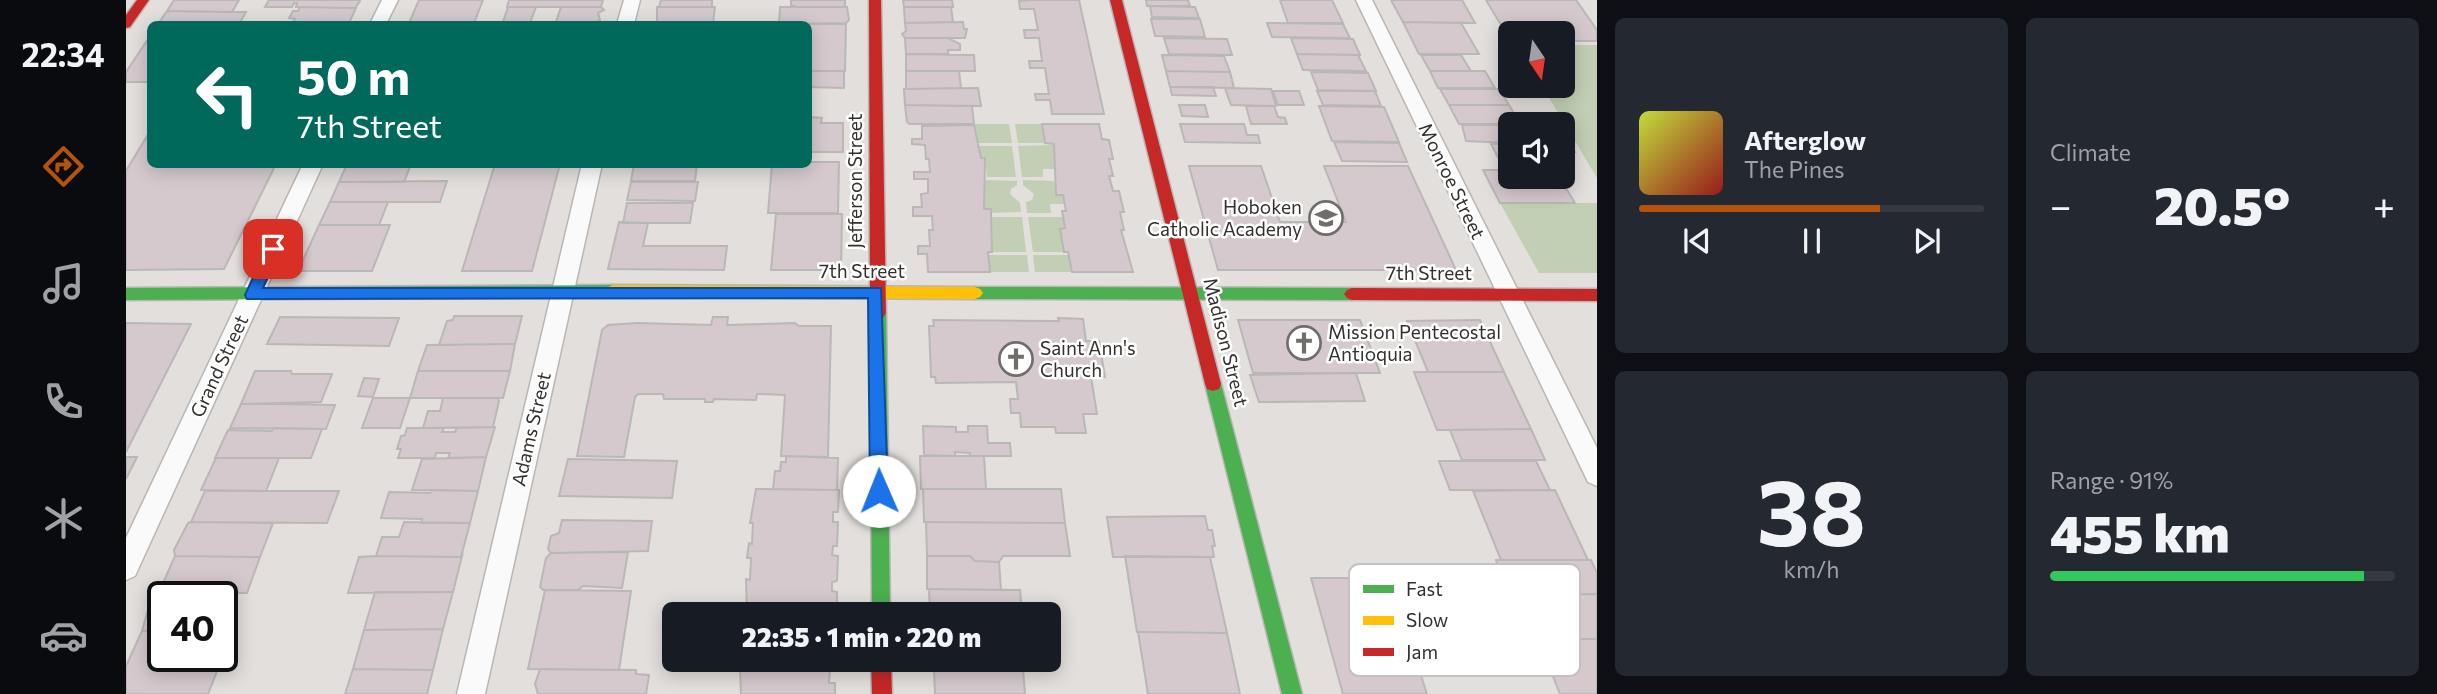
<!DOCTYPE html>
<html lang="en">
<head>
<meta charset="utf-8">
<style>
	body { margin:0; font-family:Commissioner,sans-serif; background:#242831; color:#f1f3f6; height:100vh; display:flex; flex-direction:column; font-size:26px; white-space:nowrap }
	* { box-sizing:border-box; margin:0 }
	p { font-size:23px; color:#9ea1a6 }
	.icon { flex:none; width:38px; height:38px; fill:none; stroke:currentColor; stroke-width:2; stroke-linecap:round; stroke-linejoin:round }
	.map { position:relative; flex:1; overflow:hidden }
	.drawer { display:flex; flex-direction:column; gap:18px; padding:18px; background:#0d0f14; width:840px }
	.drawer>* { flex:none }
	.guide { position:absolute; left:21px; top:21px; width:665px; height:147px; border-radius:10px; box-shadow:0 4px 18px #0003; background:#00695c; color:#fff; overflow:hidden }
	.needle { width:46px; rotate:167deg }
	.fabs { position:absolute; left:1372px; top:21px; display:grid; gap:14px }
	.fabs a { display:grid; place-items:center; width:77px; height:77px; border-radius:10px; background:#171b24; box-shadow:0 4px 18px #0003; font-size:35px }
	.speed { position:absolute; left:21px; top:581px; display:flex; gap:14px; font-size:35px; font-weight:700; text-align:center }
	.speed>* { display:grid; place-content:center; width:91px; height:91px; border-radius:50%; background:#171b24; box-shadow:0 4px 18px #0003; line-height:1 }
	.speed .limit { border:4px solid #111; border-radius:10px; background:#fff; color:#111 }
	.pin { position:absolute; display:grid; place-items:center; width:60px; height:60px; color:#fff; margin:-30px; border-radius:14px; box-shadow:0 4px 10px #0006 }
	.me { position:absolute; width:77px; margin:-38px; rotate:359deg; stroke-linejoin:round; filter:drop-shadow(0 0 5px #0008) }
	.turn { display:flex; align-items:center; gap:24px; height:147px; padding:0 35px; font-size:32px }
	.turn .icon { width:91px; height:91px; stroke-width:2.5 }
	.turn b { display:block; font-size:49px; line-height:60px }
	.big { font-size:52px; font-weight:800; line-height:1.1 }
	.drawer .card { flex:1; display:flex; flex-direction:column; justify-content:center; gap:10px; min-width:0; padding:0 24px; border-radius:10px; background:#242831 }
	.drawer .dial { align-items:center; gap:0 }
	.dial b { font-size:91px; line-height:1 }
	.song { display:flex; align-items:center; gap:21px }
	.cover { width:84px; height:84px; border-radius:10px; background:linear-gradient(135deg,hsl(70 70% 55%),hsl(0 70% 35%)) }
	.played { height:7px; border-radius:4px; background:linear-gradient(90deg,#b45309 70%,#363941 70%) }
	.keys { display:flex; justify-content:space-around; direction:ltr }
	.heat { display:flex; justify-content:space-between; align-items:center; font-size:38px; direction:ltr }
	.charge { height:10px; border-radius:5px; background:linear-gradient(90deg,#34c759 91%,#363941 0) }
	.drawer .tiles { flex:1; display:grid; gap:18px; grid-template-columns:repeat(2,1fr) }
	.trip { position:absolute; left:536px; top:602px; width:399px; height:70px; border-radius:10px; background:#171b24; box-shadow:0 4px 18px #0003; font-weight:800; line-height:70px; text-align:center }
	main { display:flex; flex:1; min-height:0 }
	.menu { display:flex; flex-direction:column; width:126px; justify-content:space-around; align-items:center; background:#090b0e; color:#9ea1a6 }
	.menu .icon { width:49px; height:49px }
	.menu .current { color:#b45309 }
	.menu b { font-size:32px; color:#f1f3f6 }
	.map>svg:first-child { display:block }
	.green { fill:#c2cfb4 }
	.building { fill:#d5c9cd; stroke:#bab7b7; stroke-width:2 }
	.lines { fill:none; stroke-linecap:round; stroke-linejoin:round }
	.street-casing { stroke:#b9b6b3; stroke-width:3 }
	.fast-casing { stroke:#b9b6b3; stroke-width:3 }
	.slow-casing { stroke:#b9b6b3; stroke-width:3 }
	.jam-casing { stroke:#b9b6b3; stroke-width:3 }
	.street { fill:#fbfafa; fill-rule:evenodd }
	.fast { fill:#4caf50; fill-rule:evenodd }
	.slow { fill:#ffc107; fill-rule:evenodd }
	.jam { fill:#c62828; fill-rule:evenodd }
	.route { fill:#1a73e8; stroke:#114b97; stroke-width:2 }
	.labels { text-anchor:middle; stroke-width:5; stroke-linejoin:round; paint-order:stroke }
	.street-label { font-size:19px; fill:#33302d; stroke:#fff }
	.poi-label { font-size:19px; fill:#33302d; stroke:#fff; text-anchor:start }
	.key { fill:#fff; stroke:#c2c1c0; stroke-width:2 }
	.key-label { font-size:19px; fill:#33302d }
</style>
</head>
<body>
<main>
<nav class="menu">
<b>22:34</b>
<svg class="icon current" aria-label="directions" viewBox="0 0 24 24"><path d="M12 3l9 9-9 9-9-9zM9 14v-3h6M13 9l2 2-2 2"/></svg>
<svg class="icon" aria-label="music" viewBox="0 0 24 24"><path d="M9 18V5l10-2v13"/><circle cx="6" cy="18" r="3"/><circle cx="16" cy="16" r="3"/></svg>
<svg class="icon" aria-label="phone" viewBox="0 0 24 24"><path d="M5 4h4l2 5-3 2q2 4 5 5l2-3 5 2v4C11 20 4 13 5 4z"/></svg>
<svg class="icon" aria-label="climate" viewBox="0 0 24 24"><path d="M12 3v18M4 7l16 10M4 17L20 7"/></svg>
<svg class="icon" aria-label="car" viewBox="0 0 24 24"><path d="M5 17H2v-5l4-1 3-4h7l3 4 3 1v5h-3M9 17h6M6 11h13"/><circle cx="7" cy="17" r="2"/><circle cx="17" cy="17" r="2"/></svg>
</nav>
<div class="map">
<svg width="1471" height="694" viewBox="0 0 1471 694">
	<rect width="100%" height="100%" fill="#e2dfdc"/>
	<!-- green -->
	<path class="green" d="M1437,45H1471V178L1416,86H1437Z
		M848,124H883L886,143H853L850,140Z
		M889,124H916L919,143H892Z
		M928,145L930,169H917V177H896L892,146Z
		M853,146H886L890,177H861L859,158H855Z
		M859,180L891,181V185L885,189L884,194L894,203L895,212L865,213V209H858Z
		M897,180L928,181L930,194L937,195L939,204H924L925,213H901L900,202L906,200L908,194L897,185Z
		M1374,203H1471V273H1413Z
		M866,217H896L900,252H866Z
		M902,217H937L939,228L934,229L938,252H907Z
		M862,255H901L903,272H864Z
		M907,255H943L946,272H909Z"/>
	<!-- building -->
	<path class="building" d="M48,0H113L106,12L41,11Z
		M143,0H233L234,1L229,8L170,7L171,3H168L166,7H139Z
		M293,0H357L348,23H283Z
		M383,0H477L475,7H381Z
		M535,0H586V7H533Z
		M665,0H719V7H670L665,5Z
		M777,0H826L827,7H778Z
		M906,0H953L978,114H926L924,100H910L909,94H923L919,68H904L903,61H916L913,38H899L898,30H912L908,9H894L893,1Z
		M1020,0H1062L1064,6H1021Z
		M1154,0H1206L1217,23H1162Z
		M1265,0H1336L1349,23L1277,22Z
		M1360,0H1450L1471,30V41H1437V33H1384V40Z
		M1024,6L1069,7L1073,18L1026,17Z
		M174,7L229,8H230L223,23H167L169,19L163,18L167,11H172Z
		M382,7H410L404,23L377,22Z
		M435,7H475L478,10L472,13L474,20L471,22H430Z
		M531,7H589L587,24H528L531,23Z
		M654,7H721L723,20L720,23L653,24Z
		M778,7H825L827,22L779,23Z
		M41,11L106,12H120L113,24H32Z
		M1025,19H1074L1079,37L1029,36Z
		M837,22L838,29H841L839,38H779L776,34L780,31L779,23Z
		M1277,22L1335,23L1353,54H1293Z
		M1141,23L1217,24L1224,38L1146,37Z
		M624,24H720L719,71H682V24Z
		M24,36V82H0V72Z
		M779,38H822L834,44V50H822V54H780Z
		M1038,38L1101,39L1106,55L1043,54Z
		M1165,38L1227,39L1234,55L1171,54Z
		M780,54L848,55L849,71H780Z
		M1171,54L1232,55L1240,71L1177,70Z
		M1036,55L1098,56L1104,72L1040,71Z
		M1295,55H1335L1345,71H1304Z
		M682,71H718V88L682,87Z
		M780,71H833L835,88L780,89Z
		M1040,71L1104,72L1108,88L1044,87Z
		M1304,71H1359L1369,88H1312Z
		M1185,72L1242,73L1250,91L1192,90Z
		M1044,87H1087L1090,96L1046,95Z
		M852,88L855,106L779,105L778,89Z
		M1099,88L1145,89L1150,106L1105,105Z
		M1314,89H1373L1383,105H1323Z
		M1147,91H1173L1178,105H1152Z
		M1191,91H1249L1255,106L1197,105Z
		M779,105L846,106L848,124H784L781,122Z
		M1053,105H1079L1082,117L1056,116Z
		M1323,105H1383L1394,124H1333Z
		M1120,106H1148L1152,117L1159,118L1161,124H1125Z
		M1193,106L1258,107L1273,142L1206,141Z
		M684,117L696,118L695,123H717V152H685V141H682Z
		M916,124H973L976,139L983,140L987,159H983L987,176H983L987,191H993L998,212H994L998,230H995L1007,272H946L942,252H938L934,229L939,228L936,211H940L937,195H930L928,144L919,143Z
		M1054,124H1118L1121,135H1132L1134,143L1059,142Z
		M848,125L855,158H859L858,209H865V215L866,252H862L864,272H802L801,254H792V246H804L803,230H807L806,216H787V207H796L795,194L802,193V179H788V172H804L803,159H800L799,145L786,144V139H796V126Z
		M1336,125H1384V143L1340,141Z
		M24,131V164H150L98,269L0,270V171Z
		M1208,142L1273,143L1281,162L1216,161Z
		M1365,144H1384V163H1375Z
		M1437,144H1444L1449,152H1440L1447,163H1437Z
		M682,162H713L712,213H642L646,164H682Z
		M221,164H285L278,182H213Z
		M369,164H434L406,271H336Z
		M508,164H571L569,181H505Z
		M1063,166H1135L1154,222H1220L1198,166H1282L1330,270H1092Z
		M1357,170H1384V177H1433L1449,203H1374Z
		M321,181L314,202H204L213,182Z
		M505,182H572L569,201L501,200Z
		M204,202H262L253,225H193Z
		M501,203H567L564,223H497Z
		M650,214H716L715,270H645Z
		M493,222L522,223L517,246H601L598,270L482,269Z
		M193,225H264L246,271H172Z
		M328,316H396L389,344L313,345L321,321L327,320Z
		M154,317L273,318L263,346L141,344Z
		M587,317H602L601,325L669,323L673,326H705L702,457L655,456L659,395L634,394H631L630,400L588,399L587,402H579V399H538L537,394H512L509,397L498,457L451,456L476,330L482,325L511,323L585,325Z
		M932,318L957,319L960,341H973L979,377H965L971,414H957L960,433H930L929,427H895L894,413H885L884,399H892L890,382L810,383L809,377H805L803,326H808L807,320L933,321Z
		M1112,320H1234L1254,373H1127Z
		M1354,320L1378,372H1302L1281,321Z
		M0,323L65,324L0,452Z
		M389,344L384,371H292L301,345Z
		M129,371H165L166,374H206L195,402L115,404Z
		M292,371H384L377,398H284Z
		M1288,372H1378L1405,429L1311,430Z
		M1230,373L1239,401L1133,402L1124,375Z
		M238,378L253,379L247,397L232,396Z
		M247,398H284L274,428H236Z
		M317,398H371L373,401L367,427L297,428L302,411H314Z
		M115,404H151L209,405L200,429L104,428Z
		M797,426L830,427V432H842V426H861L862,443H884L885,456H844V453L829,452V456L798,455Z
		M369,427L360,457L322,458L324,453H310L309,458H272L275,449H271L275,436L279,435L281,428H318L316,432H329L331,428Z
		M148,428L196,429L185,458H89L102,430L146,431Z
		M1405,429L1419,460H1336L1324,430Z
		M660,456L712,458L711,490L647,489L649,471H654L655,462H660Z
		M794,456H858L860,489H795Z
		M0,457H11L0,479Z
		M360,457L352,491L286,490L296,459Z
		M90,458H153L140,491L75,490Z
		M442,459L551,461L546,498L433,496Z
		M1313,461H1410L1424,490H1324Z
		M630,489L713,490L712,512H707V522H712L711,546H707L706,555L712,556L711,581L706,582V591L711,592V603H709L711,614H621L620,579L624,580L625,558H621L623,543L626,544L627,523H624Z
		M797,489H935L939,523L798,522Z
		M305,490L352,491L344,523H295L296,519L255,518L263,492L304,493Z
		M1429,490L1462,560H1375L1347,491Z
		M79,491H213L201,523L65,522Z
		M1079,516L1082,530H1086L1089,546H1086L1088,557H987L981,517Z
		M436,520L526,521L522,551L425,553L422,549L425,536L433,533Z
		M278,522L344,523L335,557L250,556L256,537H273Z
		M800,522L939,523L944,556H877L873,562L849,561L844,556H801Z
		M62,523L65,522L147,523L134,557L49,556L48,550Z
		M502,552L496,588L457,586L452,590H417L414,587L420,558L425,553Z
		M49,556L134,557L121,593L33,592Z
		M250,556L335,557L336,556L327,592L222,593L233,557Z
		M801,556H844L849,561L873,562L875,590L801,589Z
		M999,556L1084,557L1101,633L1011,632Z
		M1370,560H1465L1471,573V594L1384,595Z
		M1185,578H1263L1301,694H1217Z
		M803,589L894,590L896,614H804Z
		M419,590L505,591L493,670L402,669Z
		M33,592L106,593L96,616V597H37V630L16,631L23,606Z
		M249,592H327L317,629L238,630Z
		M1392,594H1471V639H1410Z
		M317,629L307,670L227,669L238,630Z
		M37,630V656H96V631H107L82,694H0V666L16,631Z
		M1012,632L1101,633L1114,694H1022Z
		M1412,639H1471V694H1434Z
		M617,660H710L709,670H704L703,683H709V694H615L614,669H617Z
		M810,660H900L901,670H810Z
		M227,669L307,670L301,694H219Z
		M414,669L510,670V674L523,675L520,694H412L409,684Z
		M808,669H897L899,694H809Z"/>
	<g class="lines">
		<!-- street casing -->
		<g class="street-casing">
			<path id="street" d="M256,0H272L260,24H244Z
				M498,0H514L508,24H491Z
				M1230,0H1246L1471,448V486L1462,482Z
				M177,164H197L9,576L0,580V538Z
				M456,164H476L359,694H331Z"/>
		</g>
		<!-- fast casing -->
		<g class="fast-casing">
			<path id="fast" d="M487,285L492,287L495,291L492,295L487,297L0,300V288Z
				M849,287L1226,288L1231,290L1234,294L1231,298L1226,300L849,299L844,297L841,293L844,289Z
				M752,307L757,308L760,313L764,614H746L744,313L747,308Z
				M1087,377L1093,379L1095,384L1176,694H1156L1079,384L1081,379Z"/>
		</g>
		<!-- slow casing -->
		<g class="slow-casing">
			<path id="slow" d="M487,285L849,287L854,289L857,293L854,297L849,299L487,297L482,295L479,291L482,287Z"/>
		</g>
		<!-- jam casing -->
		<g class="jam-casing">
			<path id="jam" d="M11,0H23L4,27L0,28V15Z
				M743,0H755L760,313L757,318H747L744,313Z
				M984,0H996L1095,384L1093,389L1087,391L1081,389L1079,384Z
				M1226,288L1471,289V301L1226,300L1221,298L1218,294L1221,290Z
				M745,660H765L766,694H746Z"/>
		</g>
		<!-- street -->
		<use href="#street" class="street"/>
		<!-- fast -->
		<use href="#fast" class="fast"/>
		<!-- slow -->
		<use href="#slow" class="slow"/>
		<!-- jam -->
		<use href="#jam" class="jam"/>
	</g>
	<!-- route -->
	<path class="route" d="M147,243L155,249L137,288H755L762,491L759,497L753,500L747,497L744,491L742,298L121,299L119,295L142,245Z"/>
	<!-- icons -->
	<defs>
		<g id="school-ring" transform="scale(1.75)"><circle r="9.5" fill="#fff" stroke="#706d6a" stroke-width="1.5"/><path d="M0-5L7-2L0 1L-7-2ZM-4 1L0 2.5L4 1V4Q0 6-4 4Z" fill="#706d6a"/></g>
		<g id="church-ring" transform="scale(1.75)"><circle r="9.5" fill="#fff" stroke="#706d6a" stroke-width="1.5"/><path d="M-1.2-6h2.4v3.5h3.3v2.4h-3.3V6h-2.4V-.1h-3.3v-2.4h3.3Z" fill="#706d6a"/></g>
	</defs>
	<g fill-rule="evenodd">
		<use href="#school-ring" x="1200" y="218"/>
		<use href="#church-ring" x="1178" y="343"/>
		<use href="#church-ring" x="890" y="359"/>
	</g>
	<g class="labels">
		<!-- street labels -->
		<g class="street-label">
			<text transform="translate(729 181) rotate(-90)" y="7">Jefferson Street</text>
			<text transform="translate(1326 181) rotate(64)" y="7">Monroe Street</text>
			<text x="736" y="278">7th Street</text>
			<text x="1303" y="280">7th Street</text>
			<text transform="translate(1100 342) rotate(76)" y="7">Madison Street</text>
			<text transform="translate(93 366) rotate(-65)" y="7">Grand Street</text>
			<text transform="translate(405 429) rotate(-77)" y="7">Adams Street</text>
		</g>
		<!-- poi labels -->
		<g class="poi-label">
			<text x="1176" y="214" text-anchor="end">Hoboken<tspan x="1176" dy="22">Catholic Academy</tspan></text>
			<text x="1202" y="339">Mission Pentecostal<tspan x="1202" dy="22">Antioquia</tspan></text>
			<text x="914" y="355">Saint Ann's<tspan x="914" dy="22">Church</tspan></text>
		</g>
	</g>
	<!-- legend -->
	<rect x="1223" y="564" width="231" height="112" rx="10" class="key"/>
	<rect x="1237" y="585" width="31" height="8" fill="#4caf50"/>
	<rect x="1237" y="616" width="31" height="9" fill="#ffc107"/>
	<rect x="1237" y="648" width="31" height="8" fill="#c62828"/>
	<g class="key-label">
		<text x="1280" y="596">Fast</text>
		<text x="1280" y="627">Slow</text>
		<text x="1280" y="659">Jam</text>
	</g>
</svg>
<div class="fabs">
<a><svg class="needle" viewBox="-14 -14 28 28"><path d="M0-13l5 13h-10z" fill="#e53935"/><path d="M0 13l5-13h-10z" fill="#9ea1a6"/></svg></a>
<a><svg class="icon" aria-label="sound" viewBox="0 0 24 24"><path d="M4 9h4l5-4v14l-5-4H4zM17 9q2 3 0 6"/></svg></a>
</div>
<div class="speed"><div class="limit">40</div></div>
<div class="pin" style="left:147px;top:249px;background:#d93025"><svg class="icon" aria-label="arrive" viewBox="0 0 24 24"><path d="M6 21V4h12l-3 4 3 4H6"/></svg></div>
<svg class="me" style="left:753px;top:491px" viewBox="-20 -20 40 40"><circle r="19" fill="#fff"/><path d="M0-13L10 11 0 6-10 11z" fill="#1a73e8"/></svg>
<div class="trip">22:35 · 1 min · 220 m</div>
<div class="guide">
<div class="turn"><svg class="icon" aria-label="left" viewBox="0 0 24 24"><path d="M17 20v-9H6M10 6l-5 5 5 5"/></svg><div><b>50 m</b>7th Street</div></div>
</div>
</div>
<section class="drawer">
<div class="tiles">
<div class="card">
<div class="song"><i class="cover"></i><div><b>Afterglow</b><p>The Pines</p></div></div>
<div class="played"></div>
<div class="keys"><svg class="icon" aria-label="previous" viewBox="0 0 24 24"><path d="M18 5L8 12l10 7zM5 5v14"/></svg><svg class="icon" aria-label="pause" viewBox="0 0 24 24"><path d="M8 5v14M16 5v14"/></svg><svg class="icon" aria-label="next" viewBox="0 0 24 24"><path d="M6 5l10 7-10 7zM19 5v14"/></svg></div>
</div>
<div class="card"><p>Climate</p>
<div class="heat"><a>−</a><b class="big">20.5°</b><a>+</a></div>
</div>
<div class="card dial"><b>38</b><p>km/h</p></div>
<div class="card"><p>Range · 91%</p><b class="big">455 km</b><div class="charge"></div></div>
</div>
</section>
</main>
</body>
</html>
